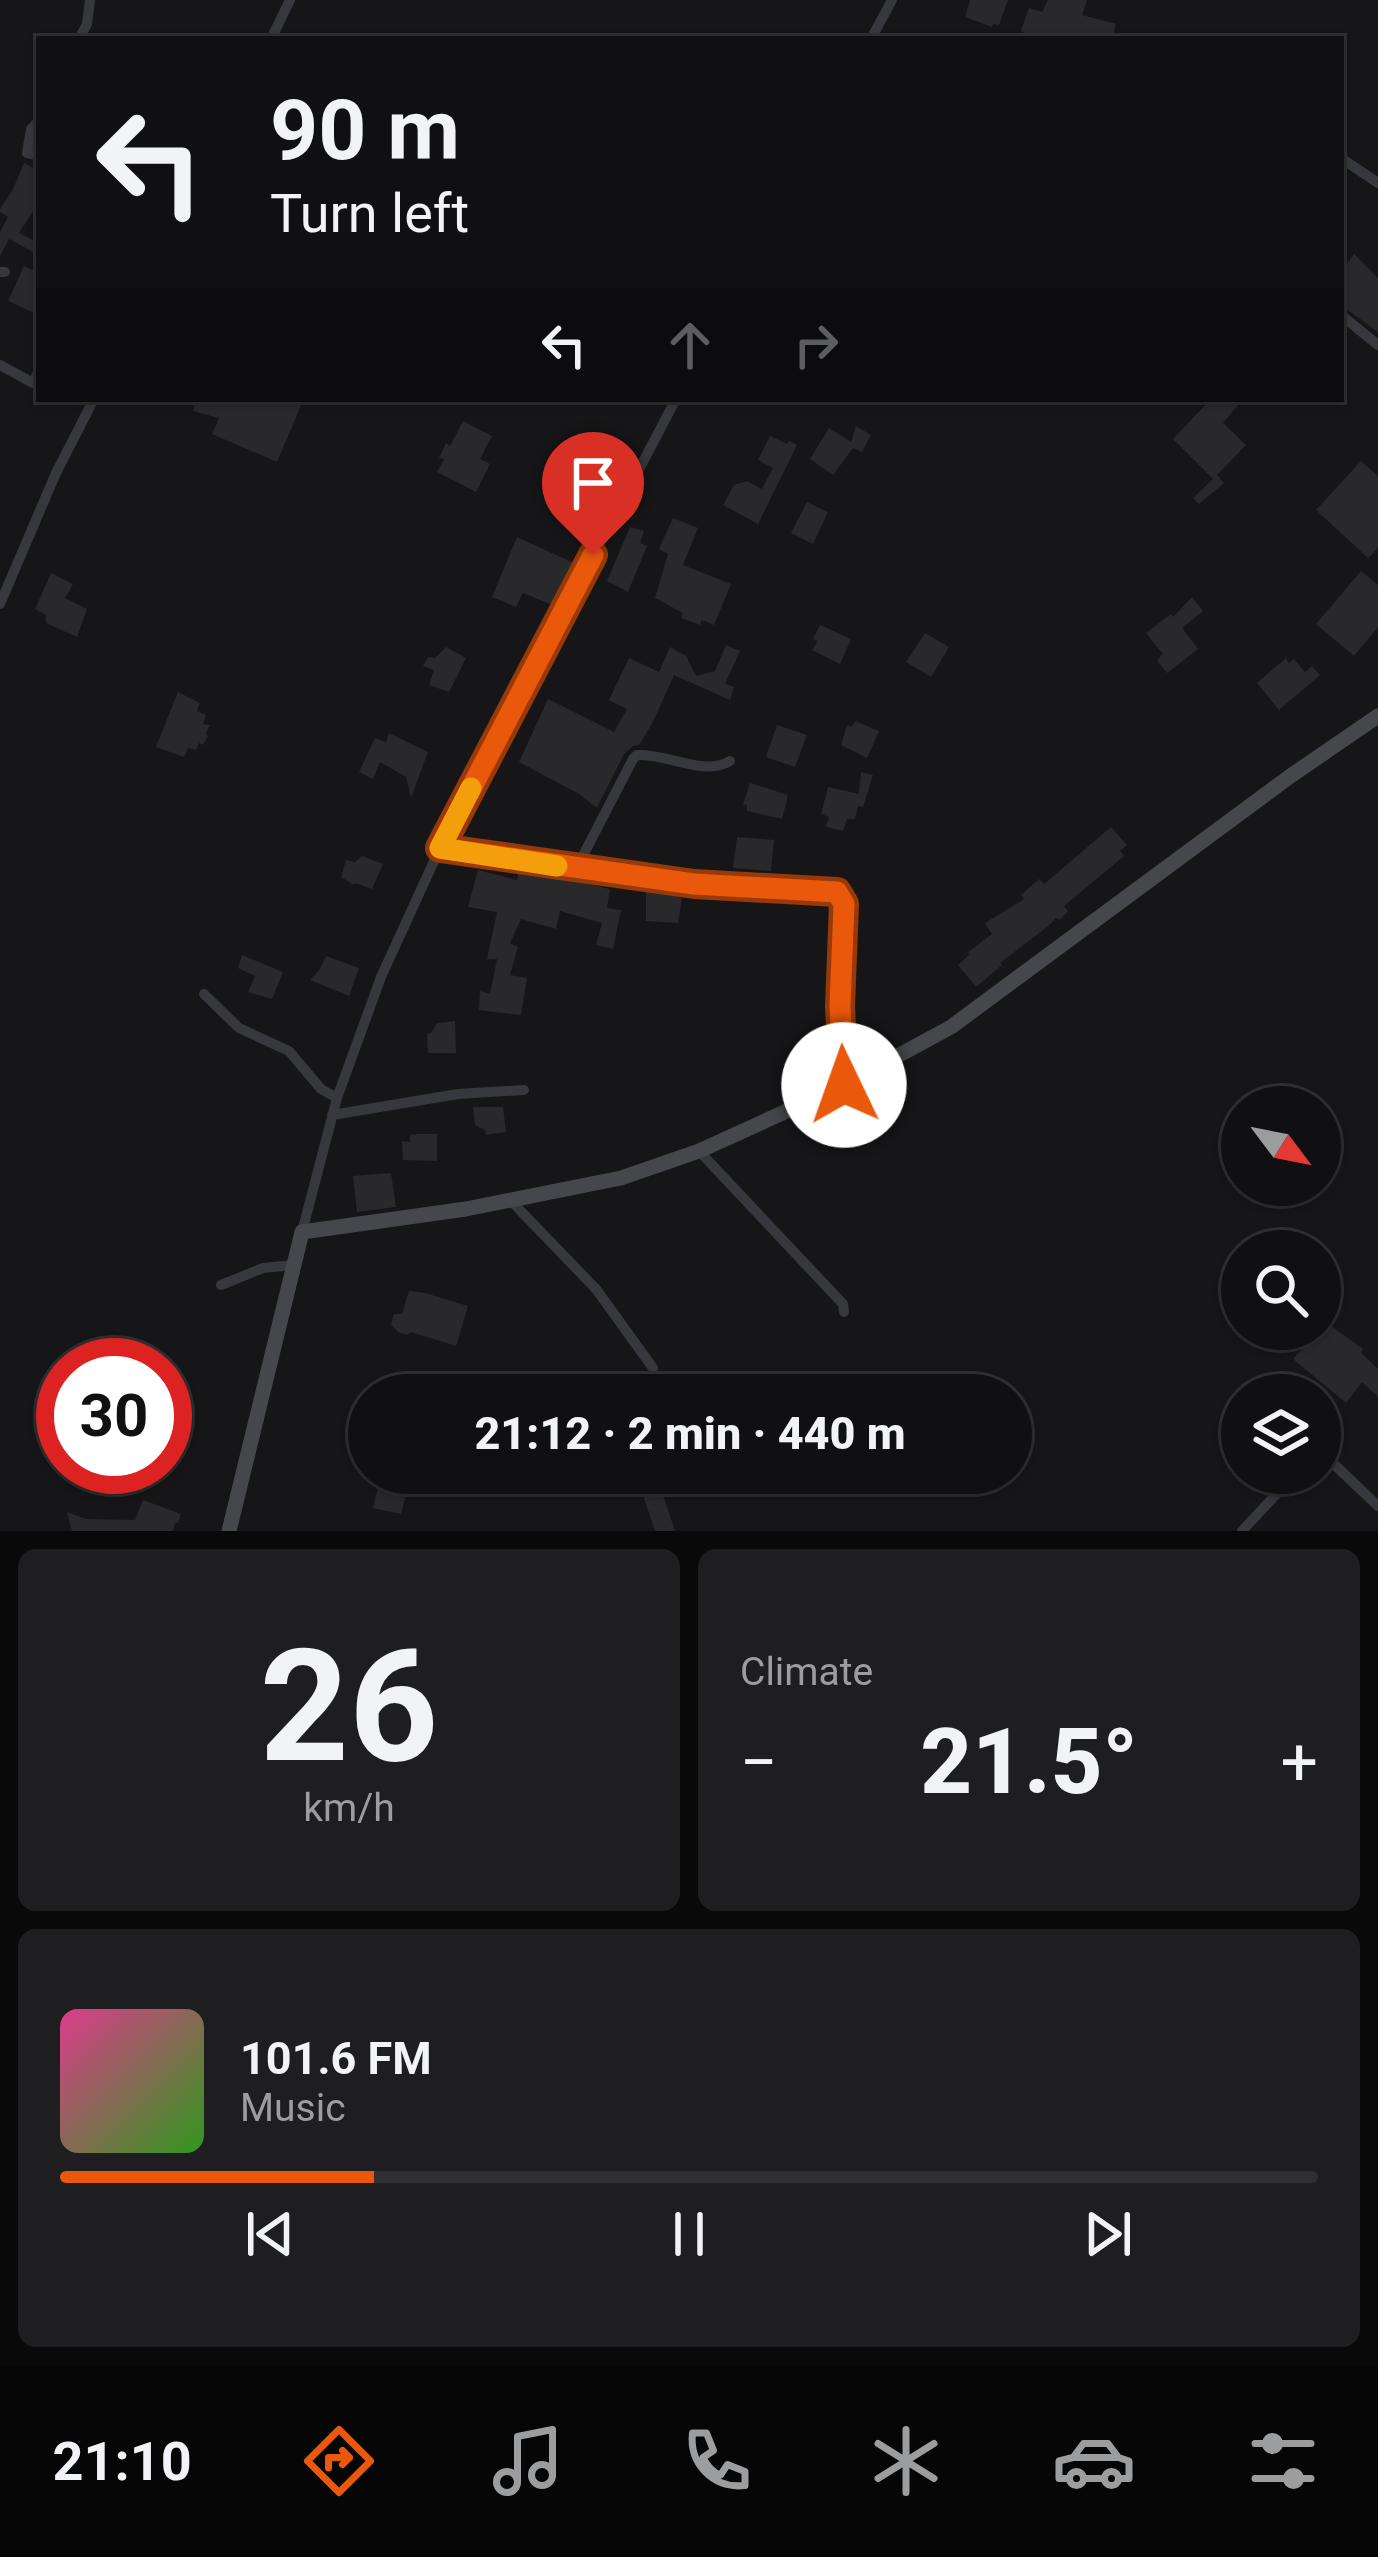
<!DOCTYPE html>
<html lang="en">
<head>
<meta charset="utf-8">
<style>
	body { margin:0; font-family:Roboto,sans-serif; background:#1e1e20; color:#f1f3f6; height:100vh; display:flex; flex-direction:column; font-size:45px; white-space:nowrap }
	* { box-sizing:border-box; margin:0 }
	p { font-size:39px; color:#9c9d9f }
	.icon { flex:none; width:66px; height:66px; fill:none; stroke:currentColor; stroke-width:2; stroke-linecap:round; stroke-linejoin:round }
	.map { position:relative; height:1531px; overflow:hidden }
	.sheet { display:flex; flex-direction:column; gap:18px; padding:18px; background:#09090a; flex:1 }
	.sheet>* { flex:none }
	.guide { position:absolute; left:36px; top:36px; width:1308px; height:366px; border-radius:0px; box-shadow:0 3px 9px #0004,0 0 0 3px #303032; background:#101012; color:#f1f3f6; overflow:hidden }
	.needle { width:78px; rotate:122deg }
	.buttons { position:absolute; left:1221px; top:1086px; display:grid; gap:24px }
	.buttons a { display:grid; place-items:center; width:120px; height:120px; border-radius:50%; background:#101012; box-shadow:0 3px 9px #0004,0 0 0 3px #303032; font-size:60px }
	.speed { position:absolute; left:36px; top:1338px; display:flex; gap:24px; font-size:60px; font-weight:700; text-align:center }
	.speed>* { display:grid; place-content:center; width:156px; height:156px; border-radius:50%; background:#101012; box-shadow:0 3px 9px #0004,0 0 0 3px #303032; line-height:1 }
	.speed .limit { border:18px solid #d22; background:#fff; color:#111 }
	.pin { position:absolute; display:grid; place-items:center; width:102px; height:102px; color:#fff; margin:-123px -51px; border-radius:50% 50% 50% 0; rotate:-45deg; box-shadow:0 0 12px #0007 }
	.pin .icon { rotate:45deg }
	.me { position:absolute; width:132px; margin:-66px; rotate:357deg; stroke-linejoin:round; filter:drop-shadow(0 0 9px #0008) }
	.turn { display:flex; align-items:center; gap:42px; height:252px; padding:0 36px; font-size:54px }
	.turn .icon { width:156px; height:156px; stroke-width:2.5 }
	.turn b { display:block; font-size:84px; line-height:102px }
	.lanes { display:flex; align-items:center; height:114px; padding:0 36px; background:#0003; justify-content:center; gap:60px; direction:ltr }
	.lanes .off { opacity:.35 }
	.big { font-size:90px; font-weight:800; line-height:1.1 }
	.sheet .widget { flex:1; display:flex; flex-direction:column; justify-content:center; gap:18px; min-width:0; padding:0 42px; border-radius:18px; background:#1e1e20 }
	.sheet .dial { align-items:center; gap:0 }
	.dial b { font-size:156px; line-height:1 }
	.song { display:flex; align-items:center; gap:36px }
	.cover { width:144px; height:144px; border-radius:18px; background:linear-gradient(135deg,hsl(330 70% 55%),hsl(110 70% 35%)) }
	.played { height:12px; border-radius:6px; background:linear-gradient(90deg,#ea580c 25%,#303032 25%) }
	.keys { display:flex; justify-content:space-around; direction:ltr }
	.heat { display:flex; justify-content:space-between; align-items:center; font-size:66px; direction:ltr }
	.sheet .tiles { flex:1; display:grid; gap:18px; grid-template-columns:1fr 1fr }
	.widget:last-child { grid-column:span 2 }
	.trip { position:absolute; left:348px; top:1374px; width:684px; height:120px; border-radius:60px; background:#101012; box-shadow:0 3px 9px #0004,0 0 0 3px #303032; font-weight:800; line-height:120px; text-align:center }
	.dock { display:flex; height:192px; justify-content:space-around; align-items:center; background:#060607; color:#9c9d9f }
	.dock .icon { width:84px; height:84px }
	.dock .selected { color:#ea580c }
	.dock b { font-size:54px; color:#f1f3f6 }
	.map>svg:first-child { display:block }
	.building { fill:#29292c }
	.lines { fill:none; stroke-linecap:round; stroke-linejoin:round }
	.street { stroke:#37383d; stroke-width:10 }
	.secondary { stroke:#45474d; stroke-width:15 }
	.route-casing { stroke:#983908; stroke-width:30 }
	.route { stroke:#ea580c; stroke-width:21 }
	.slow { stroke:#f59e0b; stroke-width:21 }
</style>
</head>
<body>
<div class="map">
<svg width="1378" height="1531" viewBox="0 0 1378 1531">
	<rect width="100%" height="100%" fill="#161618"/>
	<!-- building -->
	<path class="building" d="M970,0H1008L999,25L993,24L992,27L965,17Z
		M1048,0H1087L1082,15L1116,24L1112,39L1098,35L1096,39H1032L1021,31L1025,19L1029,8L1042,12Z
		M24,163L39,171V202L19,233L39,243V255L9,239L0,256V232L8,217L0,212V209L13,189Z
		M1354,254L1378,278V332L1341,305V272Z
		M24,266L39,273V315L8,301Z
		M196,399H292L302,403L277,462L212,434L219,418L193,411Z
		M1211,399H1243L1223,423L1246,445L1217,475L1224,483L1199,504L1193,498L1213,479L1173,439Z
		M463,421L492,436L480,459L490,464L476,492L437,472L444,459L439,458L446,443L450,446Z
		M856,426L871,435L862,452L853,448L833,475L810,459L829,428L851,442Z
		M770,436L787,444L789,441L797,445L758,524L723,505L734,485L747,481L762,489L773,468L758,460Z
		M1361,461L1378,476V548L1368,558L1316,510Z
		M562,478L592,492L580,518L548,504Z
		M807,502L828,512L813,544L791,533Z
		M673,518L698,528L683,565L731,584L714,625L702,620L700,625L681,618L683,613L655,598L668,554L659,549Z
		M630,527L644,531L640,543L647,546L628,592L607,581Z
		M517,537L576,564L555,606L523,593L516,607L492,597Z
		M1361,571L1378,585V627L1354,656L1316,624Z
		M51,573L73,584L65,598L87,609L77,637L46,623V615L35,609Z
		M1192,597L1203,611L1182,628L1198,649L1167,673L1157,660L1163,654L1146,633L1171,614L1173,617Z
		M820,625L851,639L840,664L812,650L818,641L813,639Z
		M925,633L949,647L931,677L906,662Z
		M726,645L740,651L725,684L734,687L730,700L674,675L653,722L639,745L633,746L624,754L597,808L579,794L519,762L548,699L614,732L627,709L609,700L629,658L659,672L670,647L686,656L696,676L715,671Z
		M446,647L466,658L449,692L429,685L434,670L423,666L428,657L435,658Z
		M1286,658L1289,663L1294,659L1305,672L1312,666L1320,675L1279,710L1257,683Z
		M178,692L200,703L197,711L206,715L203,724L210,725L206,733L208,736L203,745L199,743L196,750L188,748L184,757L156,747Z
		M855,721L879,731L867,758L841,745L847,725L852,727Z
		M777,725L807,735L795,767L766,757Z
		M389,733L428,752L411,798L406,777L380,762L373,779L359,772L375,738L386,742Z
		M861,772L873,775L863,807L858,806L855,819H847L843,831L826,827L829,817L821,814L828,787L859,794Z
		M750,783L788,795L782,819L747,811V805L743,804Z
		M1111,827L1127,845L1120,851L1124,856L1064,906L1068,911L1060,920L1056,918L1047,927L1000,963L1002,965L976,987L958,965L969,955L968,952L992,934L985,923L1024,899L1021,895L1039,879L1044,884Z
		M737,837L774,840L771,871L733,868Z
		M362,856L383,864L372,889L355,883L354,885L341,877L346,860L355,862Z
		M519,869L568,876L567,879L610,889L607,908L621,910L613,949L596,945L602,923L560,911L556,929L521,919L510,943L518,947L510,975L527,978L521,1015L479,1010L480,991L490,994L497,959H487L497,912L468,907L478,870L517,880Z
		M646,889H656L658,893L682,898L678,923L646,921Z
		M242,955L283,972L272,999L248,992L255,976L238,968Z
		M326,956L359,968L349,996L310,980L320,969Z
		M455,1021L456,1053H428L427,1034L431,1033L437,1023Z
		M473,1107H503L506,1132L486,1135L485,1130L475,1125Z
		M417,1134H437V1161L403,1160L402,1141L410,1142V1135Z
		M391,1173L396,1207L357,1212L353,1176Z
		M409,1291L425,1293L468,1306L456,1346L411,1332L407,1335L398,1332L391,1324L394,1314H402Z
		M1320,1322L1325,1326L1327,1323L1363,1349L1361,1353L1378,1369V1397L1362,1382L1346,1403L1293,1359L1320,1329Z
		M381,1475L409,1483L401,1514L373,1508Z
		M661,1489L675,1531H655L643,1495Z
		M143,1500L181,1514L178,1523H175L173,1531H72L67,1512L86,1519L135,1520Z"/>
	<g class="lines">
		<!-- street -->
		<path class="street" d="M79,39L87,24L90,0
			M271,39L290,0
			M871,39L892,0
			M39,121L31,129L27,153L39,156
			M1341,158L1378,183
			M0,272H5
			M1341,315L1378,345
			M0,365L33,383L39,370
			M0,604L56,473L94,399
			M440,848L694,884L837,892L844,904L840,1006L844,1085
			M576,869L633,759L637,755C667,753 703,777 730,761
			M204,994L239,1028L289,1051L321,1089L337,1098
			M332,1115L458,1094L524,1090
			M699,1151L843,1304L844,1312
			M511,1201L596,1289L653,1368
			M302,1232L337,1098L381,977L440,848L676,399
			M221,1285L263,1268L294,1265
			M1320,1451L1378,1506
			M1242,1531L1296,1473"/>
		<!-- secondary -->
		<path class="secondary" d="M229,1531L302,1232L466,1209L621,1178L699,1151L844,1085L951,1027L1289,777L1378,716"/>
	</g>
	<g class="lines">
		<!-- route casing -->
		<g class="route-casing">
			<path id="route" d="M593,555L440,848L694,884L837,892L844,904L840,1006L844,1085"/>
		</g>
		<!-- route -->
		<use href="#route" class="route"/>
		<!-- slow -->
		<path class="slow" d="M471,788L440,848L557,866"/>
	</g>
</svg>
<div class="buttons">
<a><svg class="needle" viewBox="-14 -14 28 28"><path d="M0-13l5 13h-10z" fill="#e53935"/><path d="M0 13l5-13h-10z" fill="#9c9d9f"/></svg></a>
<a><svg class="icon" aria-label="search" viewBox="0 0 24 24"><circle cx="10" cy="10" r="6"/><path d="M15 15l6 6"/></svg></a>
<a><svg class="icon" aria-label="layers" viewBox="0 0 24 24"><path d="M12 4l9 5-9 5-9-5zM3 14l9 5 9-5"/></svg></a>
</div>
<div class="speed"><div class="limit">30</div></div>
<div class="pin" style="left:593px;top:555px;background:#d93025"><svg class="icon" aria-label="arrive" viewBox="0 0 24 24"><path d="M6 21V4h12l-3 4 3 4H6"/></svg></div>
<svg class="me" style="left:844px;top:1085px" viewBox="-20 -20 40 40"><circle r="19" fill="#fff"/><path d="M0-13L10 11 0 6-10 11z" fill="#ea580c"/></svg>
<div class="trip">21:12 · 2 min · 440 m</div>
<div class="guide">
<div class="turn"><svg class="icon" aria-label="left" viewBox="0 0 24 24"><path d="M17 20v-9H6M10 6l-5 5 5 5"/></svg><div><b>90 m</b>Turn left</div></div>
<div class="lanes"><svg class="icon" aria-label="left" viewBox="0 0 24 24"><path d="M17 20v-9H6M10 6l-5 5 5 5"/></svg><svg class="icon off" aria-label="ahead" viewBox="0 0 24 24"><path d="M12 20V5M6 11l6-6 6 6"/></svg><svg class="icon off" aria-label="right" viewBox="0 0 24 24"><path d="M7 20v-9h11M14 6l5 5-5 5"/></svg></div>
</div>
</div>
<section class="sheet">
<div class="tiles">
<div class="widget dial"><b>26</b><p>km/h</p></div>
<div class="widget"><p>Climate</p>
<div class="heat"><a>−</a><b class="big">21.5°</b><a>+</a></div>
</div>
<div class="widget">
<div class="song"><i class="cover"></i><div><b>101.6 FM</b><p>Music</p></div></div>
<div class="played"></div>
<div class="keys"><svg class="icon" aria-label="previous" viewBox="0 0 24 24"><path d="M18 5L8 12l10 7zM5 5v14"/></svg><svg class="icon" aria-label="pause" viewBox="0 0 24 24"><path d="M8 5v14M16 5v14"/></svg><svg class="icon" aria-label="next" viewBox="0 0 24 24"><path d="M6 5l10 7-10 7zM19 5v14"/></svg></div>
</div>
</div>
</section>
<nav class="dock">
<b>21:10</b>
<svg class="icon selected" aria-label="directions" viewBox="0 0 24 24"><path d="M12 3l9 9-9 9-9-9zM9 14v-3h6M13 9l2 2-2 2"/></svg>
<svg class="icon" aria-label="music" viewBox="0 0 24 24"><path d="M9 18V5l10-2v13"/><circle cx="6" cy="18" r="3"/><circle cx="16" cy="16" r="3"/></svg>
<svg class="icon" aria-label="phone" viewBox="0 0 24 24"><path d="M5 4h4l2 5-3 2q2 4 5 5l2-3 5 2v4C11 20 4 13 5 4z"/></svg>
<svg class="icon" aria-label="climate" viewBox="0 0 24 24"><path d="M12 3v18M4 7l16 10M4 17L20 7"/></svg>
<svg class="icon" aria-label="car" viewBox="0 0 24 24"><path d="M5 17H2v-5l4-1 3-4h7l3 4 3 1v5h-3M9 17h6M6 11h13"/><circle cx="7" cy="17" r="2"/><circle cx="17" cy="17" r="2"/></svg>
<svg class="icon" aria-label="filters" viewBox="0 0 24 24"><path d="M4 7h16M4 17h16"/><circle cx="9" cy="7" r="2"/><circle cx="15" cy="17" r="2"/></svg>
</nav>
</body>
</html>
